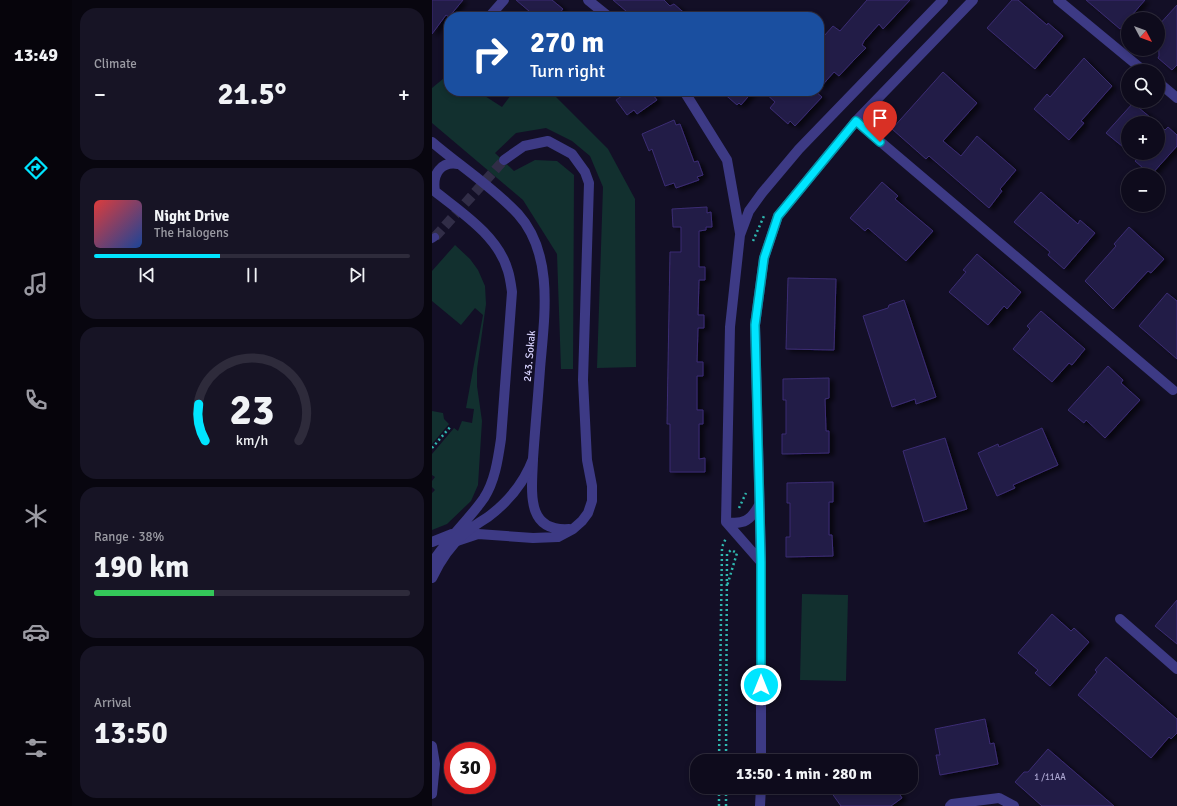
<!DOCTYPE html>
<html lang="en">
<head>
<meta charset="utf-8">
<style>
	body { margin:0; font-family:Signika,sans-serif; background:#171425; color:#f1f3f6; height:100vh; display:flex; flex-direction:column; font-size:15px; white-space:nowrap }
	* { box-sizing:border-box; margin:0 }
	p { font-size:13px; color:#9b9ba3 }
	.icon { flex:none; width:22px; height:22px; fill:none; stroke:currentColor; stroke-width:2; stroke-linecap:round; stroke-linejoin:round }
	.map { position:relative; flex:1; overflow:hidden }
	.details { display:flex; flex-direction:column; gap:8px; padding:8px; background:#08060f; width:360px }
	.details>* { flex:none }
	.banner { position:absolute; left:12px; top:12px; width:380px; height:84px; border-radius:16px; box-shadow:0 2px 6px #0003,0 0 0 1px #2e2b3b; background:#1a4fa0; color:#fff; overflow:hidden }
	.needle { width:26px; rotate:131deg }
	.buttons { position:absolute; left:689px; top:12px; display:grid; gap:8px }
	.buttons a { display:grid; place-items:center; width:44px; height:44px; border-radius:50%; background:#0e0b1c; box-shadow:0 2px 6px #0003,0 0 0 1px #2e2b3b; font-size:20px }
	.speed { position:absolute; left:12px; top:742px; display:flex; gap:8px; font-size:20px; font-weight:700; text-align:center }
	.speed>* { display:grid; place-content:center; width:52px; height:52px; border-radius:50%; background:#0e0b1c; box-shadow:0 2px 6px #0003,0 0 0 1px #2e2b3b; line-height:1 }
	.speed .limit { border:6px solid #d22; background:#fff; color:#111 }
	.pin { position:absolute; display:grid; place-items:center; width:34px; height:34px; color:#fff; margin:-41px -17px; border-radius:50% 50% 50% 0; rotate:-45deg; box-shadow:0 0 4px #0007 }
	.pin .icon { rotate:45deg }
	.me { position:absolute; width:44px; margin:-22px; rotate:0deg; stroke-linejoin:round; filter:drop-shadow(0 0 3px #0008) }
	.turn { display:flex; align-items:center; gap:14px; height:84px; padding:0 20px; font-size:18px }
	.turn .icon { width:52px; height:52px; stroke-width:2.5 }
	.turn b { display:block; font-size:28px; line-height:34px }
	.big { font-size:30px; font-weight:800; line-height:1.1 }
	.details .widget { flex:1; display:flex; flex-direction:column; justify-content:center; gap:6px; min-width:0; padding:0 14px; border-radius:16px; background:#171425 }
	.details .dial { align-items:center; gap:0 }
	.dial svg { height:104px; overflow:visible; fill:none; stroke:#2e2b3b; stroke-width:7; stroke-linecap:round; text-anchor:middle }
	.dial text { fill:#f1f3f6; stroke:none }
	.song { display:flex; align-items:center; gap:12px }
	.cover { width:48px; height:48px; border-radius:6px; background:linear-gradient(135deg,hsl(0 70% 55%),hsl(220 70% 35%)) }
	.played { height:4px; border-radius:2px; background:linear-gradient(90deg,#00e5ff 40%,#2e2b3b 40%) }
	.keys { display:flex; justify-content:space-around; direction:ltr }
	.heat { display:flex; justify-content:space-between; align-items:center; font-size:22px; direction:ltr }
	.charge { height:6px; border-radius:3px; background:linear-gradient(90deg,#34c759 38%,#2e2b3b 0) }
	.trip { position:absolute; left:258px; top:754px; width:228px; height:40px; border-radius:16px; background:#0e0b1c; box-shadow:0 2px 6px #0003,0 0 0 1px #2e2b3b; font-weight:800; line-height:40px; text-align:center }
	main { display:flex; flex:1; min-height:0 }
	.dock { display:flex; flex-direction:column; width:72px; justify-content:space-around; align-items:center; background:#06040b; color:#9b9ba3 }
	.dock .icon { width:28px; height:28px }
	.dock .on { color:#00e5ff }
	.dock b { font-size:18px; color:#f1f3f6 }
	.map>svg:first-child { display:block }
	.green { fill:#12302f }
	.building { fill:#241b47; stroke:#3b2d73; filter:url(#shadow) }
	.lines { fill:none; stroke-linecap:round; stroke-linejoin:round }
	.minor-tunnel { stroke:#312d47; stroke-width:10; stroke-dasharray:10 5; stroke-linecap:butt }
	.path { stroke:#2fb8b0; stroke-width:2.5; stroke-dasharray:2 3; stroke-linecap:butt }
	.service { stroke:#3d3a85; stroke-width:8 }
	.minor { stroke:#3d3a85; stroke-width:10 }
	.tertiary { stroke:#3d3a85; stroke-width:10 }
	.route-casing { stroke:#0095a6; stroke-width:10 }
	.route { stroke:#00e5ff; stroke-width:7 }
	.labels { text-anchor:middle; stroke-width:3; stroke-linejoin:round; paint-order:stroke }
	.number-label { font-size:9px; fill:#aca6d1 }
	.street-label { font-size:11px; fill:#d9d4ff; stroke:#130f26 }
</style>
</head>
<body>
<main>
<nav class="dock">
<b>13:49</b>
<svg class="icon on" aria-label="directions" viewBox="0 0 24 24"><path d="M12 3l9 9-9 9-9-9zM9 14v-3h6M13 9l2 2-2 2"/></svg>
<svg class="icon" aria-label="music" viewBox="0 0 24 24"><path d="M9 18V5l10-2v13"/><circle cx="6" cy="18" r="3"/><circle cx="16" cy="16" r="3"/></svg>
<svg class="icon" aria-label="phone" viewBox="0 0 24 24"><path d="M5 4h4l2 5-3 2q2 4 5 5l2-3 5 2v4C11 20 4 13 5 4z"/></svg>
<svg class="icon" aria-label="climate" viewBox="0 0 24 24"><path d="M12 3v18M4 7l16 10M4 17L20 7"/></svg>
<svg class="icon" aria-label="car" viewBox="0 0 24 24"><path d="M5 17H2v-5l4-1 3-4h7l3 4 3 1v5h-3M9 17h6M6 11h13"/><circle cx="7" cy="17" r="2"/><circle cx="17" cy="17" r="2"/></svg>
<svg class="icon" aria-label="filters" viewBox="0 0 24 24"><path d="M4 7h16M4 17h16"/><circle cx="9" cy="7" r="2"/><circle cx="15" cy="17" r="2"/></svg>
</nav>
<section class="details">
<div class="widget"><p>Climate</p>
<div class="heat"><a>−</a><b class="big">21.5°</b><a>+</a></div>
</div>
<div class="widget">
<div class="song"><i class="cover"></i><div><b>Night Drive</b><p>The Halogens</p></div></div>
<div class="played"></div>
<div class="keys"><svg class="icon" aria-label="previous" viewBox="0 0 24 24"><path d="M18 5L8 12l10 7zM5 5v14"/></svg><svg class="icon" aria-label="pause" viewBox="0 0 24 24"><path d="M8 5v14M16 5v14"/></svg><svg class="icon" aria-label="next" viewBox="0 0 24 24"><path d="M6 5l10 7-10 7zM19 5v14"/></svg></div>
</div>
<div class="widget dial"><svg viewBox="0 0 100 80">
<path d="M14 69A42 42 0 1 1 86 69"/>
<path d="M14 69A42 42 0 0 1 9 41" stroke="#00e5ff"/>
<text x="50" y="56" font-size="32" font-weight="700">23</text>
<text x="50" y="72" font-size="11">km/h</text>
</svg></div>
<div class="widget"><p>Range · 38%</p><b class="big">190 km</b><div class="charge"></div></div>
<div class="widget"><p>Arrival</p><b class="big">13:50</b></div>
</section>
<div class="map">
<svg width="745" height="806" viewBox="0 0 745 806">
	<defs>
		<filter id="shadow"><feDropShadow dx="4.5" dy="2.5" stdDeviation="2" flood-color="#0009"/></filter>
	</defs>
	<rect width="100%" height="100%" fill="#130f26"/>
	<!-- green -->
	<path class="green" d="M17,74V91H45L70,107L82,91H118L176,149L203,199L204,367L165,368L171,187L158,156L140,141L114,128L84,133L63,153L82,171L103,160L125,161L142,175L141,369H129L125,254L91,200L0,123V88Z
		M23,245L38,259L46,270L53,286L54,304L45,369V386L50,421L46,485L39,501L15,524L0,530V493L3,490L0,487V481L3,477L0,475V454L22,428L26,431L30,421L40,423L42,409L34,408L51,315L43,308L29,325L0,301V271Z
		M0,411L11,413L12,419L17,424L0,444Z
		M370,594L416,595L414,681L368,680Z"/>
	<!-- building -->
	<path class="building" d="M0,0H31L17,17L14,15L0,34Z
		M84,0H120L131,9L124,17H104Z
		M181,0H232L238,6L242,4L257,17H201Z
		M435,0H478L451,29L447,24L432,41L430,45L434,48L421,61L407,76L402,72L387,89V34L392,36L401,26L408,31Z
		M580,0H586L615,25L616,23L631,36L603,69L555,28Z
		M654,0H713L688,29Z
		M745,5V65L740,70L726,58L727,56L726,26Z
		M652,58L680,86L649,121L652,123L637,140L602,109L615,94L618,97Z
		M511,72L545,103L511,141L529,156L545,136L584,170L568,189L570,191L557,208L497,156L494,159L460,129Z
		M197,91H218L225,100L205,114L202,110L195,115L184,100Z
		M289,91H321L309,105L307,103L305,105Z
		M331,91H383L390,97L363,126L358,121L356,124L338,108L343,102Z
		M701,103L725,123H696V151L674,133Z
		M242,120L244,125L248,124L262,162L266,161L271,175L265,177L267,180L244,188L242,183L233,186L220,149L217,151L210,134Z
		M726,124L733,130L736,127L745,135V146L719,175L703,161L710,153H726Z
		M450,182L466,196L463,199L501,231L474,261L436,228L433,231L418,218Z
		M609,192L646,224L648,220L663,233L632,269L616,255L618,252L582,222Z
		M275,207V213L279,212L280,227H274V230L267,231V267H273V280H267L266,315H272V328H266L265,362H271V376H265V410H271V424H267V459L273,458V472H238V424H235L238,252H249V227H241L240,209Z
		M697,227L732,259L719,273L716,271L681,309L653,281L684,246L682,244Z
		M545,254L589,292L575,309L572,306L556,325L517,292L534,272L531,270Z
		M356,278L404,279L402,350L354,349Z
		M735,293L745,301V359L707,326Z
		M472,300L504,397L484,404L483,399L460,407L431,316L456,308L457,305Z
		M609,311L653,349L640,365L637,363L620,382L581,349L598,329L595,326Z
		M676,366L691,380L689,383L708,400L673,438L654,420L652,423L636,410Z
		M397,378V398L393,399L394,431H397V453L350,454V434H354V400H351V379Z
		M610,428L626,465L581,485L583,488L565,496L546,453L566,444L567,447Z
		M513,438L535,509L492,522L471,451Z
		M401,482V502H397V535H400L401,556L354,557V537H358V503H355V483Z
		M745,600V644L723,626Z
		M620,614L639,631L642,628L657,642L618,686L603,673L606,670L586,653Z
		M674,657L745,719V733L739,739L737,737L719,758L646,695L665,672L663,670Z
		M553,719L558,744L562,743L566,764L508,775L504,755H508L503,729Z
		M616,749L682,806H610L583,782L592,772H596Z
		M406,787H463L470,798L459,806H409L399,792Z"/>
	<g class="lines">
		<!-- minor-tunnel -->
		<path class="minor-tunnel" d="M3,237L72,160"/>
		<!-- path -->
		<path class="path" d="M321,241L332,216
			M0,448L19,426
			M307,508L314,493
			M287,761L290,547L294,538
			M294,761L295,554L299,550L305,553L295,586
			M287,806V787
			M294,806V787"/>
		<!-- service -->
		<path class="service" d="M0,239L3,237"/>
		<!-- minor -->
		<path class="minor" d="M156,0L177,17
			M626,0L712,71
			M57,17L72,0
			M726,82L745,98
			M252,91L295,160L308,233
			M424,121L741,390
			M101,459C100,491 93,532 137,529
			M294,522C312,525 319,520 327,505
			M25,541L46,534L101,538L126,537L141,529L150,521L156,513L160,501V486L155,460L151,380L157,183L153,172L140,154L116,141L92,146L72,160
			M329,562L294,522L298,327L308,235L317,211L330,193L367,149L511,0
			M688,619L745,669
			M329,761V562L323,325L332,258L346,216L424,121L541,0
			M328,806L329,787
			M518,806L520,804L567,798L582,806"/>
		<!-- tertiary -->
		<path class="tertiary" d="M0,142C28,166 61,187 86,214C123,255 112,319 108,369C106,399 103,429 101,459C92,483 76,502 56,517C48,522 40,527 33,533C19,545 8,561 0,578
			M0,189C27,211 66,235 76,271C78,277 79,285 80,292L69,439C66,459 63,481 52,498C36,521 15,539 0,563
			M3,191C0,174 9,161 26,164
			M0,542L20,534
			M0,746L3,764L0,794"/>
	</g>
	<g class="lines">
		<!-- route casing -->
		<g class="route-casing">
			<path id="route" d="M329,685V562L323,325L332,258L346,216L424,121L448,142"/>
		</g>
		<!-- route -->
		<use href="#route" class="route"/>
	</g>
	<g class="labels">
		<!-- number labels -->
		<g class="number-label">
			<text x="618" y="780">1 /11AA</text>
		</g>
		<!-- street labels -->
		<g class="street-label">
			<text transform="translate(97 356) rotate(-85)" y="4">243. Sokak</text>
		</g>
	</g>
</svg>
<div class="buttons">
<a><svg class="needle" viewBox="-14 -14 28 28"><path d="M0-13l5 13h-10z" fill="#e53935"/><path d="M0 13l5-13h-10z" fill="#9b9ba3"/></svg></a>
<a><svg class="icon" aria-label="search" viewBox="0 0 24 24"><circle cx="10" cy="10" r="6"/><path d="M15 15l6 6"/></svg></a>
<a>+</a>
<a>−</a>
</div>
<div class="speed"><div class="limit">30</div></div>
<div class="pin" style="left:448px;top:142px;background:#d93025"><svg class="icon" aria-label="arrive" viewBox="0 0 24 24"><path d="M6 21V4h12l-3 4 3 4H6"/></svg></div>
<svg class="me" style="left:329px;top:685px" viewBox="-20 -20 40 40"><circle r="17" fill="#00e5ff" stroke="#fff" stroke-width="3"/><path d="M0-11L8 9 0 5-8 9z" fill="#fff"/></svg>
<div class="trip">13:50 · 1 min · 280 m</div>
<div class="banner">
<div class="turn"><svg class="icon" aria-label="right" viewBox="0 0 24 24"><path d="M7 20v-9h11M14 6l5 5-5 5"/></svg><div><b>270 m</b>Turn right</div></div>
</div>
</div>
</main>
</body>
</html>
